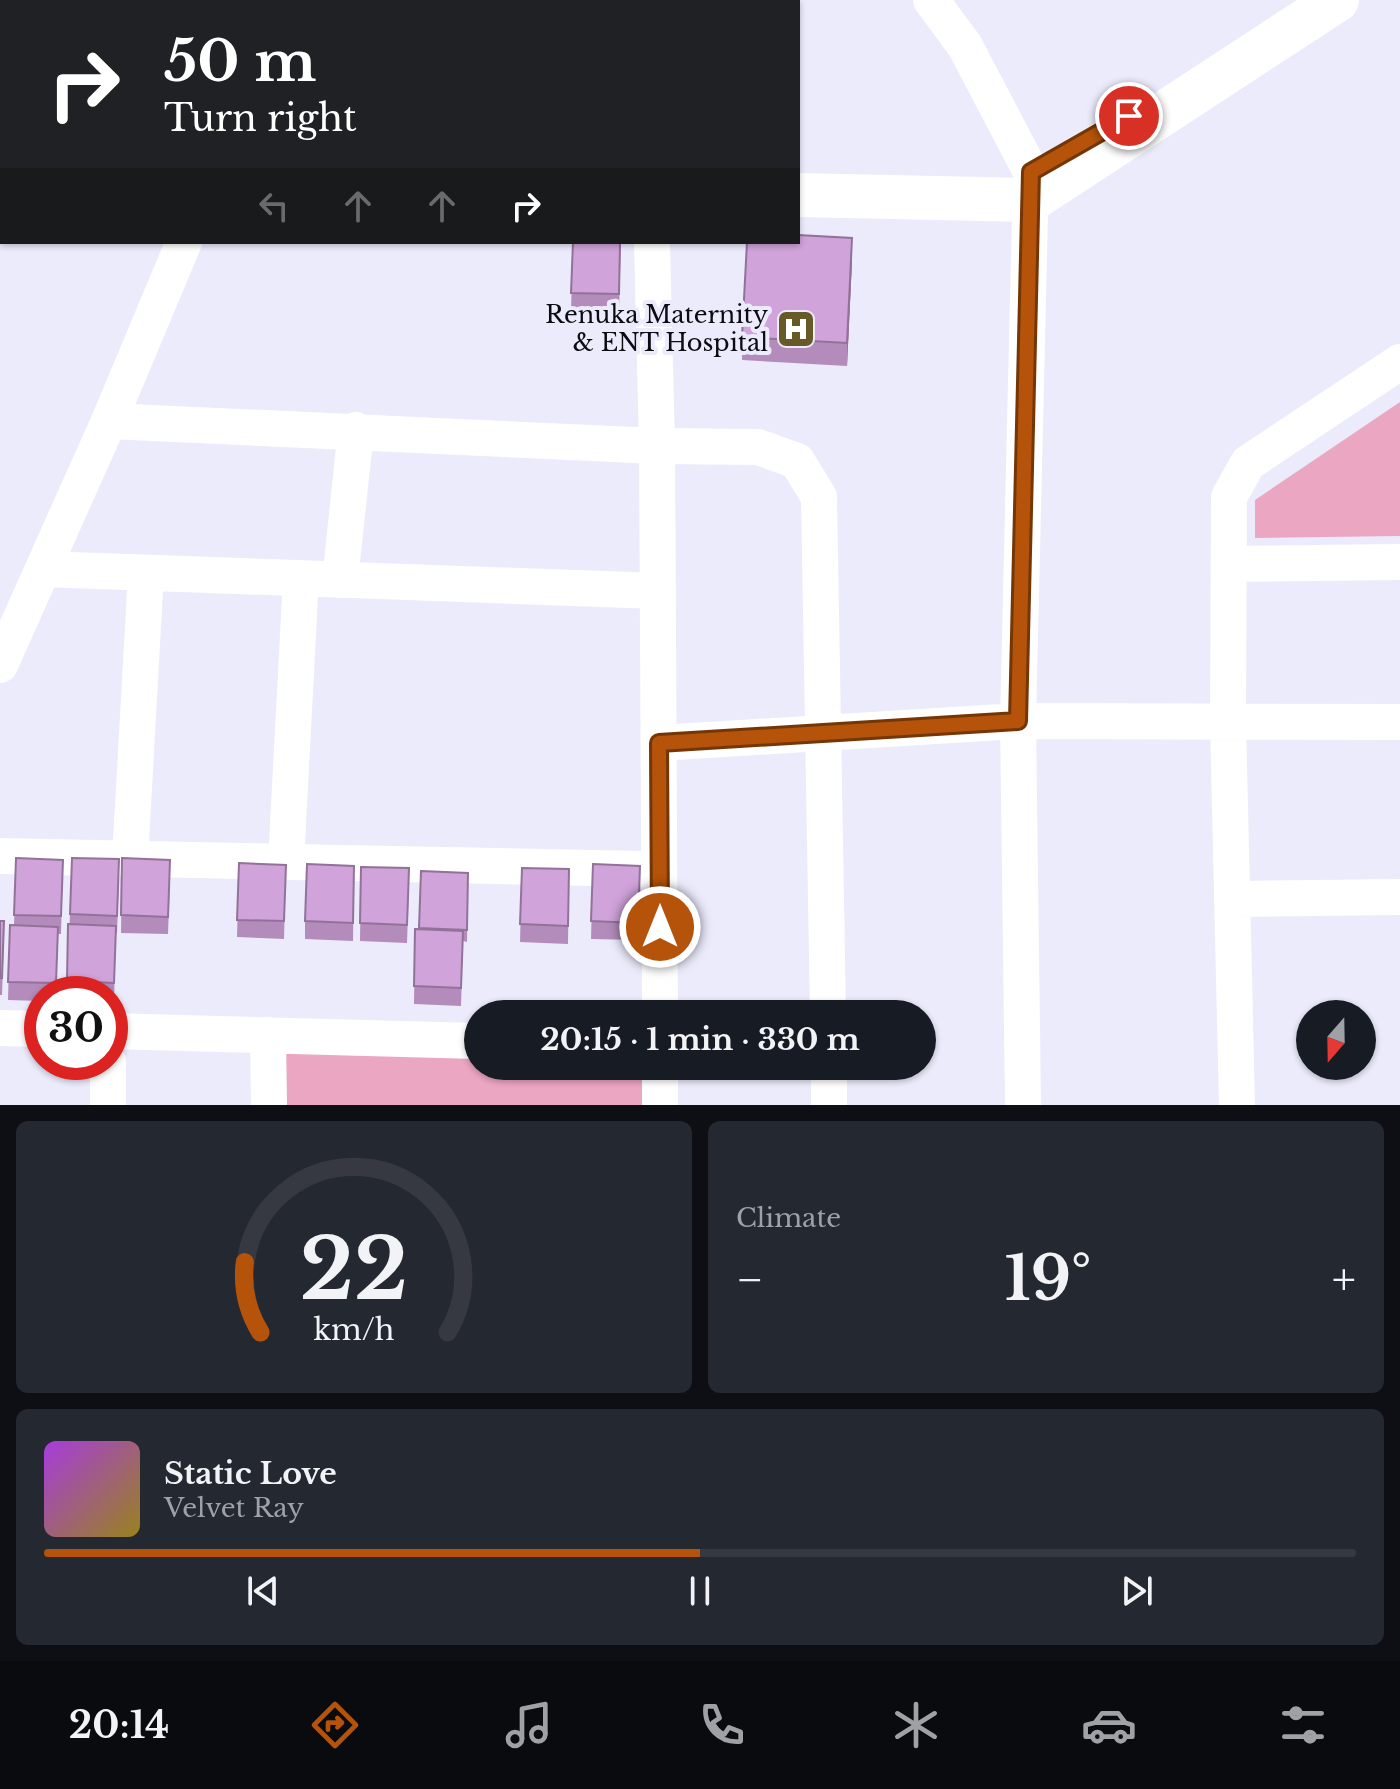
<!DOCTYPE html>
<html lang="en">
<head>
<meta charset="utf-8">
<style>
	body { margin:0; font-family:"Libre Baskerville",serif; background:#242831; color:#f1f3f6; height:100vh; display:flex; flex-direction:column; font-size:30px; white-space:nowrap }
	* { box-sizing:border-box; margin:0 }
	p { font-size:26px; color:#9ea1a6 }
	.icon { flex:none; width:44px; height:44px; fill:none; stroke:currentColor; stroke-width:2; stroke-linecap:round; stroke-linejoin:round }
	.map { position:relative; height:1105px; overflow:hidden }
	.drawer { display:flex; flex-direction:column; gap:16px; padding:16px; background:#0d0f14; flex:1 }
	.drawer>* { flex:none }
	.top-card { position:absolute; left:0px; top:0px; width:800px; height:244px; box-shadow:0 2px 6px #0004; background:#202124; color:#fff; overflow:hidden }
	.needle { width:52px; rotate:200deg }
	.tools { position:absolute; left:1296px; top:1000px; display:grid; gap:16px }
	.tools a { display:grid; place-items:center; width:80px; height:80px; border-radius:50%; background:#171b24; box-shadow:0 2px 6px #0004; font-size:40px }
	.speed { position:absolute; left:24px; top:976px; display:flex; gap:16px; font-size:40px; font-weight:700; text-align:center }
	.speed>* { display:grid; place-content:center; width:104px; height:104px; border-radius:50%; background:#171b24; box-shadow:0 2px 6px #0004; line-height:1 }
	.speed .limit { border:12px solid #d22; background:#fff; color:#111 }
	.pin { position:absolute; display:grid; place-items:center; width:68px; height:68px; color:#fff; margin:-34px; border:4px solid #fff; border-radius:50%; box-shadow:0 2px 8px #0007 }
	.me { position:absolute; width:88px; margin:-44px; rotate:0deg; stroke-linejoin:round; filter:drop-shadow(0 0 6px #0008) }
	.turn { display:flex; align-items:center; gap:28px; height:168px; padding:0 32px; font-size:36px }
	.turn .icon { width:104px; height:104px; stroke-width:2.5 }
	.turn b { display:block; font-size:56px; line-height:68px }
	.lanes { display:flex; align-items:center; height:76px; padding:0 32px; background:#0003; justify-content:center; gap:40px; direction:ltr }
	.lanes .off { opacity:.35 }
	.big { font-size:60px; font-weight:700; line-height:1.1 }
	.drawer .card { flex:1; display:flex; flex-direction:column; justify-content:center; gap:12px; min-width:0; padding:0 28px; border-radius:12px; background:#242831 }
	.drawer .dial { align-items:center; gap:0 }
	.dial svg { height:208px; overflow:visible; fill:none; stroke:#363941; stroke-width:7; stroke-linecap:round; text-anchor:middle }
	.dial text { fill:#f1f3f6; stroke:none }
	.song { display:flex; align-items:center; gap:24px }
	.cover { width:96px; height:96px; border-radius:12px; background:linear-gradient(135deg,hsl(280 70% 55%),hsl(50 70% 35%)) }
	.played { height:8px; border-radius:4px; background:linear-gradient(90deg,#b45309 50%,#363941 50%) }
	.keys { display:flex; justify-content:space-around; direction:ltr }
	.heat { display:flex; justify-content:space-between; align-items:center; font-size:44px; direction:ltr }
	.drawer .tiles { flex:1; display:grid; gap:16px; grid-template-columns:1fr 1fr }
	.card:last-child { grid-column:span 2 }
	.trip { position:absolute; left:464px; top:1000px; width:472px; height:80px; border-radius:40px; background:#171b24; box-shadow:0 2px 6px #0004; font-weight:700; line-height:80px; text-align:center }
	.tabs { display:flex; height:128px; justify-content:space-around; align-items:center; background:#090b0e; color:#9ea1a6 }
	.tabs .icon { width:56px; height:56px }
	.tabs .selected { color:#b45309 }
	.tabs b { font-size:36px; color:#f1f3f6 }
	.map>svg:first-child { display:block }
	.green { fill:#eba6c2 }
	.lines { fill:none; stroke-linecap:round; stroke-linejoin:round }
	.minor { stroke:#fff; stroke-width:36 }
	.major { stroke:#fff; stroke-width:44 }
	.wall { fill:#b38cbb }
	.shaded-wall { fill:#927299 }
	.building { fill:#d0a3da; stroke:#927299; stroke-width:2 }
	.route-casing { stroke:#753606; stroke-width:20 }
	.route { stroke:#b45309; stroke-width:14 }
	.labels { text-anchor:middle; stroke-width:8; stroke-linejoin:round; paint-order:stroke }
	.poi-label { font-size:24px; fill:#0b0b12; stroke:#ebebfc; text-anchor:end }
</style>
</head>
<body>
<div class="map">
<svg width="1400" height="1105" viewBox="0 0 1400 1105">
	<rect width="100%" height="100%" fill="#ebebfc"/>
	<!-- green -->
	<path class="green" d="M1400,402V536L1255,538V500Z
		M276,1045L478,1051V1066H651V1105H277Z"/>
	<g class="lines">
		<!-- minor -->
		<path class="minor" d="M931,0L965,46L1031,172L1018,721L1023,1105
			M254,2L255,0
			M652,242L657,446L660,1014
			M109,421L657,446L758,447L797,461L819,497L828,1014
			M1229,564L1400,562
			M43,569L658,591
			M340,580L356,430
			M0,665L109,421L184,242
			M659,743L1018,721L1400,722
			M0,856L642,869
			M130,859L146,573
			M286,862L301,578
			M1232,899L1400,897
			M0,1028L42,1029
			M110,1031L478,1041
			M268,1035L269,1105
			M108,1062V1105
			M660,1066V1105
			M829,1066V1105
			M1237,1105L1228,722L1229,497L1248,463L1400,362"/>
		<!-- major -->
		<path class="major" d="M0,169H2
			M798,195L1031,200L1337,0"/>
	</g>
	<!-- wall -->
	<path class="wall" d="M573,242H621L619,312L571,311Z
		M852,261L847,366L742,360V337Z
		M16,858L63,860L61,934H58L56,994H42V1001L8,1000L10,925H14Z
		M72,858L119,877L117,933H116L114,1000H110V994H67Z
		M122,858L170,878L168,934L121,933Z
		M239,863L286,865L284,939L237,937Z
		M593,864L640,866L638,940L591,939Z
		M354,866L353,941L305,939V921Z
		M361,867L409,886L407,943L360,941Z
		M522,868L569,869L568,944L520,942Z
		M421,871L468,873L467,942L463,941L461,1006L414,1004L415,929H419Z
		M0,921L4,939L2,995H0Z"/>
	<!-- shaded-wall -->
	<path class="shaded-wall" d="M852,238V261L847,366V343Z"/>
	<!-- building -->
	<path class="building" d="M798,235L852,238L847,343L742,337L747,242H798Z
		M573,242H620L619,294L571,293Z
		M16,858L63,860L61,916L14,915Z
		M72,858L119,859L117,916L70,914Z
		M122,858L170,860L168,917L121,915Z
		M239,863L286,865L284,921L237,920Z
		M307,864L354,866L353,923L305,921Z
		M593,864L640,866L638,923L591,921Z
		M361,867L409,868L407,925L360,923Z
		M522,868L569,869L568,926L520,924Z
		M421,871L468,873L467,930L419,928Z
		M0,921H4L2,978H0Z
		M68,924L116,926L114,983L67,981Z
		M10,925L58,927L56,983L8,982Z
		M415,929L463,931L461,988L414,986Z"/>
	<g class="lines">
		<!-- route casing -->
		<g class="route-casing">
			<path id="route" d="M660,927L659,743L1018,721L1031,172L1129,116"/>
		</g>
		<!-- route -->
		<use href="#route" class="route"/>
	</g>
	<!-- icons -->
	<defs>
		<g id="hospital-square" transform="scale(2)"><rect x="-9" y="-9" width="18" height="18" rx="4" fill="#685a27" stroke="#ebebfc"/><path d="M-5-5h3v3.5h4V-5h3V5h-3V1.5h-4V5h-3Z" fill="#fff"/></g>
	</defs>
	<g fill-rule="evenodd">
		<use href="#hospital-square" x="796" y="329"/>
	</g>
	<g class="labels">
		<!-- poi labels -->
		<g class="poi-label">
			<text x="768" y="323">Renuka Maternity<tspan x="768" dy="28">&amp; ENT Hospital</tspan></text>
		</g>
	</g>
</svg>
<div class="tools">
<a><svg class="needle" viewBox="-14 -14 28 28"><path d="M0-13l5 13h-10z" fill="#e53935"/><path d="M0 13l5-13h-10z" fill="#9ea1a6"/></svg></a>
</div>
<div class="speed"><div class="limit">30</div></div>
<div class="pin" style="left:1129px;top:116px;background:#d93025"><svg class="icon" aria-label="arrive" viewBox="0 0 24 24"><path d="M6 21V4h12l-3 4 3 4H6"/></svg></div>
<svg class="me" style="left:660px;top:927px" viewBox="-20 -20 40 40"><circle r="17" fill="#b45309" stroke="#fff" stroke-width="3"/><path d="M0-11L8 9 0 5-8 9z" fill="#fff"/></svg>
<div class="trip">20:15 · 1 min · 330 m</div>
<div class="top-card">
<div class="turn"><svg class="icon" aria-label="right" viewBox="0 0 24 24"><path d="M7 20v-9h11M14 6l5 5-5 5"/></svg><div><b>50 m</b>Turn right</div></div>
<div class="lanes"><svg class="icon off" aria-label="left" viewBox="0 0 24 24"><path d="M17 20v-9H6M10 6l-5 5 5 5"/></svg><svg class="icon off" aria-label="ahead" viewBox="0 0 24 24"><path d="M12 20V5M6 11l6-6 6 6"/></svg><svg class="icon off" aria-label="ahead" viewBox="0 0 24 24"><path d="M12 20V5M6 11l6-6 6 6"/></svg><svg class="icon" aria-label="right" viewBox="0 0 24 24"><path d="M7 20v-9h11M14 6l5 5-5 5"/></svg></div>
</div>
</div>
<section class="drawer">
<div class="tiles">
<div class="card dial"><svg viewBox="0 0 100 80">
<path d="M14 69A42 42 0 1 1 86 69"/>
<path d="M14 69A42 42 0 0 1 8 42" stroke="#b45309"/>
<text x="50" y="56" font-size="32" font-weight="700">22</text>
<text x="50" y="72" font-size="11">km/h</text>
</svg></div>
<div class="card"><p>Climate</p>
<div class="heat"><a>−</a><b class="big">19°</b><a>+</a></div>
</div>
<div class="card">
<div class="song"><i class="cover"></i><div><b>Static Love</b><p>Velvet Ray</p></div></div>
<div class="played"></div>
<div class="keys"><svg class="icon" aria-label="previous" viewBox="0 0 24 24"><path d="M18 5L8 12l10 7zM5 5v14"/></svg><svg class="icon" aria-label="pause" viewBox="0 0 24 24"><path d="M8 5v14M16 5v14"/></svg><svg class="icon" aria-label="next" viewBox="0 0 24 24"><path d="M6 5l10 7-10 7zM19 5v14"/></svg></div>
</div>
</div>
</section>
<nav class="tabs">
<b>20:14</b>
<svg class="icon selected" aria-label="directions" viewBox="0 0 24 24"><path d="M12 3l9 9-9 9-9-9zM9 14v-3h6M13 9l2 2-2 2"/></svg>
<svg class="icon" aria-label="music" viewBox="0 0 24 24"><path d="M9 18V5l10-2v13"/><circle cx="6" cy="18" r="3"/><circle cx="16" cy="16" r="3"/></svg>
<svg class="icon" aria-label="phone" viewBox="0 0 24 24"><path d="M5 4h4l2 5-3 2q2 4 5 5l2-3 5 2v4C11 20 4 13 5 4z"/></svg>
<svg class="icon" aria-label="climate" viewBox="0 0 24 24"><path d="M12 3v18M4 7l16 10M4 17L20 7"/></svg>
<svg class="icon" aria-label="car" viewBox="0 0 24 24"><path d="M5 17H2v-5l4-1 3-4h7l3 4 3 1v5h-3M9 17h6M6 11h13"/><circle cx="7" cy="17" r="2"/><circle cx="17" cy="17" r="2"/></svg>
<svg class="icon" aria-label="filters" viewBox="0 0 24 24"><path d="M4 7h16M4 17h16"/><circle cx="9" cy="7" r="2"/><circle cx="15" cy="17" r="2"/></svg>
</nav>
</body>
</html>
